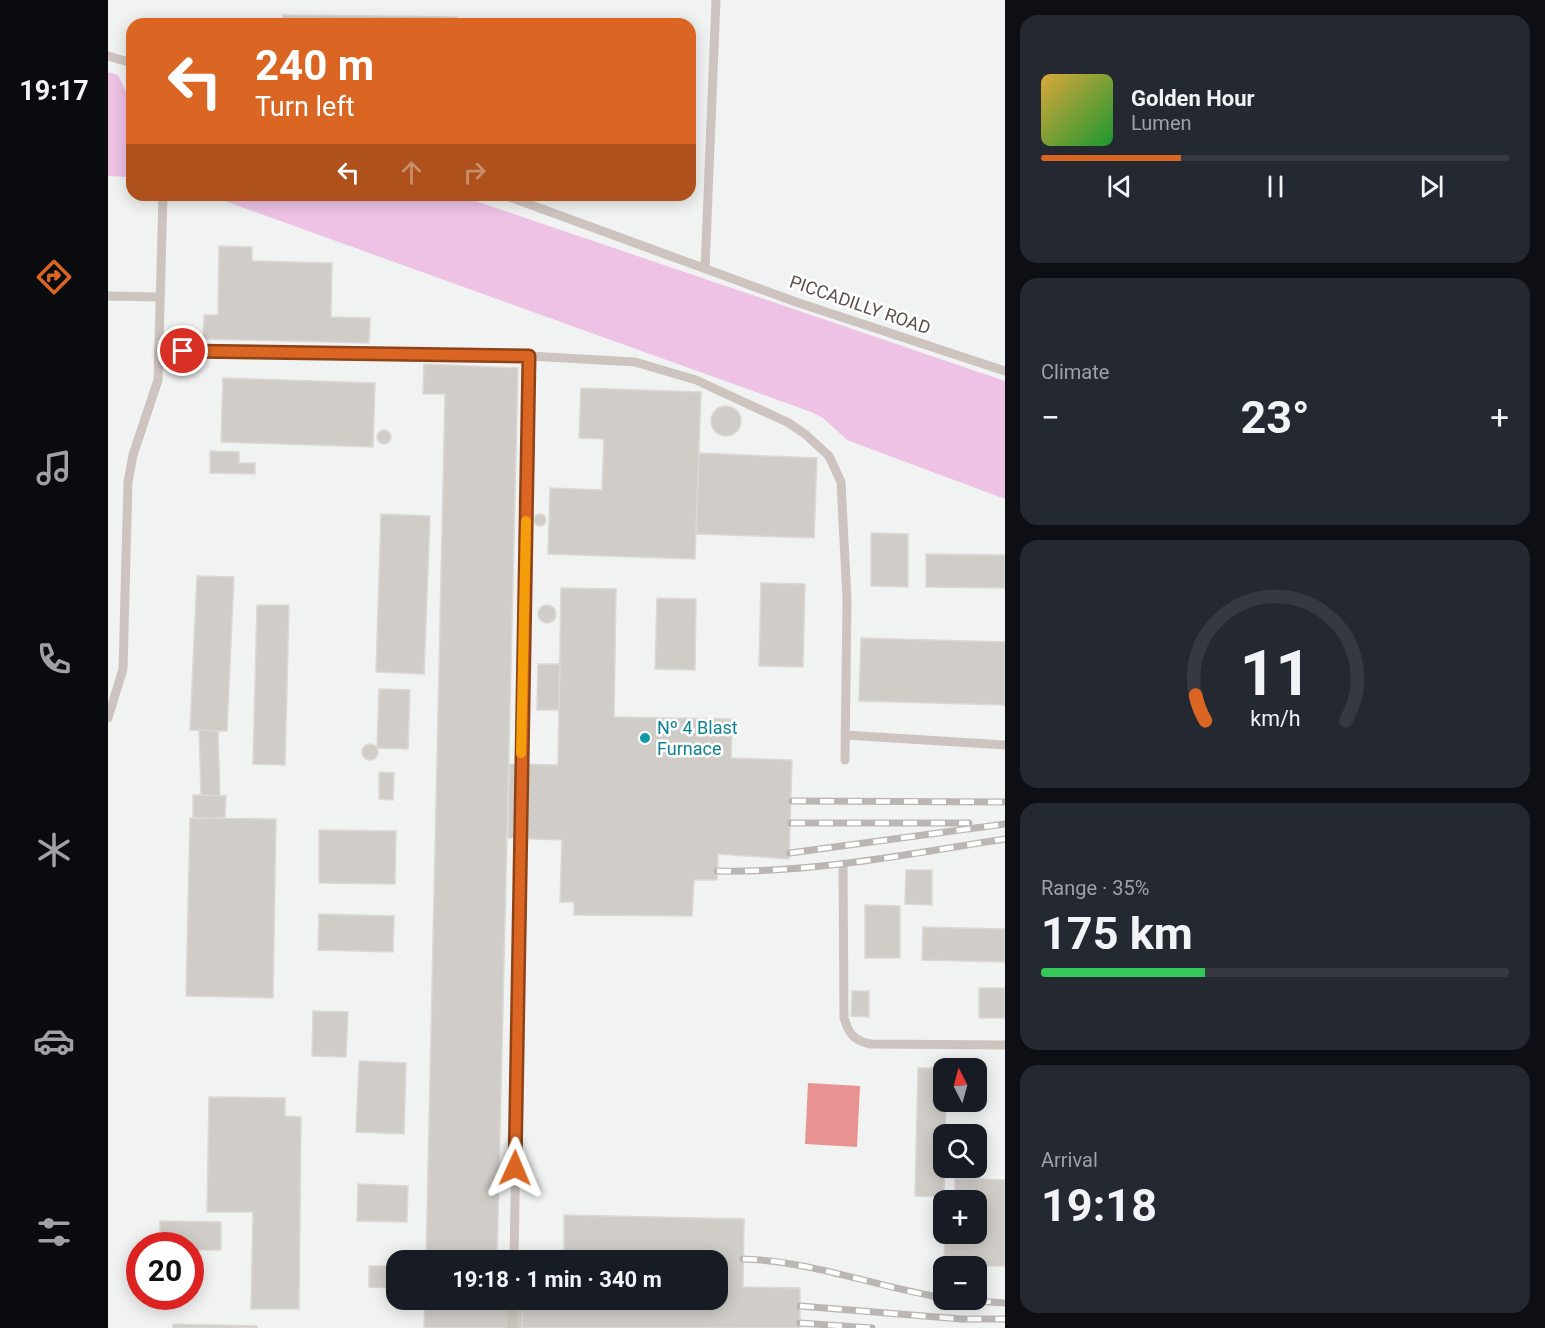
<!DOCTYPE html>
<html lang="en">
<head>
<meta charset="utf-8">
<style>
	body { margin:0; font-family:Roboto,sans-serif; background:#242831; color:#f1f3f6; height:100vh; display:flex; flex-direction:column; font-size:22px; white-space:nowrap }
	* { box-sizing:border-box; margin:0 }
	p { font-size:20px; color:#9ea1a6 }
	.icon { flex:none; width:33px; height:33px; fill:none; stroke:currentColor; stroke-width:2; stroke-linecap:round; stroke-linejoin:round }
	.map { position:relative; flex:1; overflow:hidden }
	.side { display:flex; flex-direction:column; gap:15px; padding:15px; background:#0d0f14; width:540px }
	.side>* { flex:none }
	.hud { position:absolute; left:18px; top:18px; width:570px; height:183px; border-radius:18px; box-shadow:0 3px 15px #0003; background:#db6623; color:#fff; overflow:hidden }
	.needle { width:39px; rotate:354deg }
	.tools { position:absolute; left:825px; top:1058px; display:grid; gap:12px }
	.tools a { display:grid; place-items:center; width:54px; height:54px; border-radius:12px; background:#171b24; box-shadow:0 3px 15px #0003; font-size:30px }
	.speed { position:absolute; left:18px; top:1232px; display:flex; gap:12px; font-size:30px; font-weight:700; text-align:center }
	.speed>* { display:grid; place-content:center; width:78px; height:78px; border-radius:50%; background:#171b24; box-shadow:0 3px 15px #0003; line-height:1 }
	.speed .limit { border:9px solid #d22; background:#fff; color:#111 }
	.pin { position:absolute; display:grid; place-items:center; width:51px; height:51px; color:#fff; margin:-26px; border:3px solid #fff; border-radius:50%; box-shadow:0 2px 6px #0007 }
	.me { position:absolute; width:66px; margin:-33px; rotate:1deg; stroke-linejoin:round; filter:drop-shadow(0 0 4px #0008) }
	.turn { display:flex; align-items:center; gap:21px; height:126px; padding:0 30px; font-size:27px }
	.turn .icon { width:78px; height:78px; stroke-width:2.5 }
	.turn b { display:block; font-size:42px; line-height:51px }
	.lanes { display:flex; align-items:center; height:57px; padding:0 30px; background:#0003; justify-content:center; gap:30px; direction:ltr }
	.lanes .off { opacity:.35 }
	.big { font-size:45px; font-weight:700; line-height:1.1 }
	.side .card { flex:1; display:flex; flex-direction:column; justify-content:center; gap:9px; min-width:0; padding:0 21px; border-radius:18px; background:#242831 }
	.side .dial { align-items:center; gap:0 }
	.dial svg { height:156px; overflow:visible; fill:none; stroke:#363941; stroke-width:7; stroke-linecap:round; text-anchor:middle }
	.dial text { fill:#f1f3f6; stroke:none }
	.song { display:flex; align-items:center; gap:18px }
	.cover { width:72px; height:72px; border-radius:9px; background:linear-gradient(135deg,hsl(40 70% 55%),hsl(130 70% 35%)) }
	.played { height:6px; border-radius:3px; background:linear-gradient(90deg,#db6623 30%,#363941 30%) }
	.keys { display:flex; justify-content:space-around; direction:ltr }
	.heat { display:flex; justify-content:space-between; align-items:center; font-size:33px; direction:ltr }
	.charge { height:9px; border-radius:4px; background:linear-gradient(90deg,#34c759 35%,#363941 0) }
	.trip { position:absolute; left:278px; top:1250px; width:342px; height:60px; border-radius:18px; background:#171b24; box-shadow:0 3px 15px #0003; font-weight:700; line-height:60px; text-align:center }
	main { display:flex; flex:1; min-height:0 }
	.tab-bar { display:flex; flex-direction:column; width:108px; justify-content:space-around; align-items:center; background:#090b0e; color:#9ea1a6 }
	.tab-bar .icon { width:42px; height:42px }
	.tab-bar .active { color:#db6623 }
	.tab-bar b { font-size:27px; color:#f1f3f6 }
	.map>svg:first-child { display:block }
	.green { fill:#edc2e5 }
	.water { fill:#e89392 }
	.building { fill:#d0ccc8; stroke:#dcd8d5; stroke-width:1.5 }
	.lines { fill:none; stroke-linecap:round; stroke-linejoin:round }
	.service { stroke:#cec4bf; stroke-width:9 }
	.rail-casing { stroke:#bbb6b3; stroke-width:7 }
	.rail { stroke:#fff; stroke-width:4.5; stroke-dasharray:14; stroke-linecap:butt }
	.route-casing { stroke:#8e4217; stroke-width:15 }
	.route { stroke:#db6623; stroke-width:10 }
	.slow { stroke:#f59e0b; stroke-width:10 }
	.culture-dot { fill:#0f9aa8; stroke:#fff; stroke-width:2 }
	.labels { text-anchor:middle; stroke-width:5; stroke-linejoin:round; paint-order:stroke }
	.street-label { font-size:18px; fill:#5d4f49; stroke:#fff }
	.culture-label { font-size:18px; fill:#0d838f; stroke:#fff; text-anchor:start }
</style>
</head>
<body>
<main>
<nav class="tab-bar">
<b>19:17</b>
<svg class="icon active" aria-label="directions" viewBox="0 0 24 24"><path d="M12 3l9 9-9 9-9-9zM9 14v-3h6M13 9l2 2-2 2"/></svg>
<svg class="icon" aria-label="music" viewBox="0 0 24 24"><path d="M9 18V5l10-2v13"/><circle cx="6" cy="18" r="3"/><circle cx="16" cy="16" r="3"/></svg>
<svg class="icon" aria-label="phone" viewBox="0 0 24 24"><path d="M5 4h4l2 5-3 2q2 4 5 5l2-3 5 2v4C11 20 4 13 5 4z"/></svg>
<svg class="icon" aria-label="climate" viewBox="0 0 24 24"><path d="M12 3v18M4 7l16 10M4 17L20 7"/></svg>
<svg class="icon" aria-label="car" viewBox="0 0 24 24"><path d="M5 17H2v-5l4-1 3-4h7l3 4 3 1v5h-3M9 17h6M6 11h13"/><circle cx="7" cy="17" r="2"/><circle cx="17" cy="17" r="2"/></svg>
<svg class="icon" aria-label="filters" viewBox="0 0 24 24"><path d="M4 7h16M4 17h16"/><circle cx="9" cy="7" r="2"/><circle cx="15" cy="17" r="2"/></svg>
</nav>
<div class="map">
<svg width="897" height="1328" viewBox="0 0 897 1328">
	<rect width="100%" height="100%" fill="#f1f3f2"/>
	<!-- green -->
	<path class="green" d="M0,72L10,75L24,104V162L19,177L0,176Z
		M100,195H350L897,381V499L739,440L715,418L703,412Z"/>
	<!-- water -->
	<path class="water" d="M700,1083L752,1086L749,1147L697,1144Z"/>
	<!-- building -->
	<path class="building" d="M175,15L350,17V24H174Z
		M111,246L144,247V261L224,263L223,317L262,318L261,343L95,339L96,315H110Z
		M316,364L410,368L389,1260H318L337,394H315Z
		M115,378L267,383L265,447L113,442Z
		M473,388L593,392L587,559L440,554L442,488L494,490L496,439L471,438Z
		M603 421a15 15 0 1 1 30 0a15 15 0 1 1-30 0Z
		M269 437a7 7 0 1 1 14 0a7 7 0 1 1-14 0Z
		M102,451L131,452V463H147V474L102,473Z
		M591,453L709,458L706,538L588,534Z
		M273,514L322,516L316,674L268,672Z
		M426 520a6 6 0 1 1 12 0a6 6 0 1 1-12 0Z
		M763,533L800,534V587L763,586Z
		M818,554L897,555V588L818,587Z
		M89,576L126,577L119,731L82,730Z
		M653,583L697,584L695,667L651,666Z
		M453,588L508,589L506,717L624,719L623,758L684,760L681,859L610,854L609,880H586L584,916L466,915V902H452L454,840L400,838L401,764L450,765Z
		M549,598L588,599L587,670L547,669Z
		M149,605H181L177,765L145,764Z
		M430 614a9 9 0 1 1 18 0a9 9 0 1 1-18 0Z
		M753,638L897,642V705L751,701Z
		M430,664H452L451,710H429Z
		M271,689L302,690L300,749L269,748Z
		M91,730L110,731L112,796L93,795Z
		M254 752a8 8 0 1 1 16 0a8 8 0 1 1-16 0Z
		M271,772L286,773L285,800L271,799Z
		M85,795L118,796L117,818H85Z
		M82,818L168,819L165,998L78,996Z
		M211,830L288,831L287,884L211,883Z
		M798,870H824V905L797,904Z
		M757,905L792,906V958H757Z
		M211,914L286,916L285,952L210,950Z
		M815,927L897,929V962L814,960Z
		M871,988H897V1018H871Z
		M744,991H761V1017L743,1016Z
		M205,1011L240,1012L238,1057L204,1056Z
		M251,1061L298,1063L296,1134L248,1132Z
		M810,1068H838H836V1101H838L836,1197L807,1196Z
		M101,1097L177,1098V1116L193,1117L191,1309H143L145,1212H99Z
		M847,1178L897,1180V1266H836L837,1233H868V1200H838L839,1192L847,1193Z
		M250,1184L300,1186L299,1222L249,1221Z
		M456,1215L636,1219L635,1287L692,1288V1328H414L415,1299H609V1260H456Z
		M52,1221L113,1222V1250H82V1245H52Z
		M261,1266H288V1288L261,1287Z
		M317,1299L415,1301L414,1328H316Z
		M65,1324L149,1326V1328H65Z"/>
	<g class="lines">
		<!-- service -->
		<path class="service" d="M0,56L24,63
			M396,195L688,302L897,371
			M597,269L608,0
			M0,296L52,297
			M52,351L421,356L527,362L588,380L681,423L697,434L721,456L733,482L739,599L737,760
			M0,718L15,669L20,482L25,455L50,380L55,195
			M737,735L897,745
			M735,864L736,1018C741,1034 746,1041 763,1044L897,1045
			M406,1260L421,356
			M404,1328L405,1299"/>
		<!-- rail casing -->
		<g class="rail-casing">
			<path id="rail" d="M684,801L897,802
				M683,823H861
				M682,853L897,824
				M609,871C706,873 801,854 897,839
				M635,1259C704,1261 768,1287 836,1298
				M841,1299L897,1303
				M692,1306L853,1319H897
				M692,1323L764,1328"/>
		</g>
		<!-- rail -->
		<use href="#rail" class="rail"/>
	</g>
	<g class="lines">
		<!-- route casing -->
		<g class="route-casing">
			<path id="route" d="M75,351L421,356L407,1168"/>
		</g>
		<!-- route -->
		<use href="#route" class="route"/>
		<!-- slow -->
		<path class="slow" d="M413,753L418,521"/>
	</g>
	<!-- markers -->
	<circle class="culture-dot" cx="537" cy="738" r="6"/>
	<g class="labels">
		<!-- street labels -->
		<g class="street-label">
			<text transform="translate(752 305) rotate(19)" y="6">PICCADILLY ROAD</text>
		</g>
		<!-- culture labels -->
		<g class="culture-label">
			<text x="549" y="734">Nº 4 Blast<tspan x="549" dy="21">Furnace</tspan></text>
		</g>
	</g>
</svg>
<div class="tools">
<a><svg class="needle" viewBox="-14 -14 28 28"><path d="M0-13l5 13h-10z" fill="#e53935"/><path d="M0 13l5-13h-10z" fill="#9ea1a6"/></svg></a>
<a><svg class="icon" aria-label="search" viewBox="0 0 24 24"><circle cx="10" cy="10" r="6"/><path d="M15 15l6 6"/></svg></a>
<a>+</a>
<a>−</a>
</div>
<div class="speed"><div class="limit">20</div></div>
<div class="pin" style="left:75px;top:351px;background:#d93025"><svg class="icon" aria-label="arrive" viewBox="0 0 24 24"><path d="M6 21V4h12l-3 4 3 4H6"/></svg></div>
<svg class="me" style="left:407px;top:1168px" viewBox="-20 -20 40 40"><path d="M0-17L14 15 0 8-14 15z" fill="#db6623" stroke="#fff" stroke-width="4"/></svg>
<div class="trip">19:18 · 1 min · 340 m</div>
<div class="hud">
<div class="turn"><svg class="icon" aria-label="left" viewBox="0 0 24 24"><path d="M17 20v-9H6M10 6l-5 5 5 5"/></svg><div><b>240 m</b>Turn left</div></div>
<div class="lanes"><svg class="icon" aria-label="left" viewBox="0 0 24 24"><path d="M17 20v-9H6M10 6l-5 5 5 5"/></svg><svg class="icon off" aria-label="ahead" viewBox="0 0 24 24"><path d="M12 20V5M6 11l6-6 6 6"/></svg><svg class="icon off" aria-label="right" viewBox="0 0 24 24"><path d="M7 20v-9h11M14 6l5 5-5 5"/></svg></div>
</div>
</div>
<section class="side">
<div class="card">
<div class="song"><i class="cover"></i><div><b>Golden Hour</b><p>Lumen</p></div></div>
<div class="played"></div>
<div class="keys"><svg class="icon" aria-label="previous" viewBox="0 0 24 24"><path d="M18 5L8 12l10 7zM5 5v14"/></svg><svg class="icon" aria-label="pause" viewBox="0 0 24 24"><path d="M8 5v14M16 5v14"/></svg><svg class="icon" aria-label="next" viewBox="0 0 24 24"><path d="M6 5l10 7-10 7zM19 5v14"/></svg></div>
</div>
<div class="card"><p>Climate</p>
<div class="heat"><a>−</a><b class="big">23°</b><a>+</a></div>
</div>
<div class="card dial"><svg viewBox="0 0 100 80">
<path d="M14 69A42 42 0 1 1 86 69"/>
<path d="M14 69A42 42 0 0 1 9 56" stroke="#db6623"/>
<text x="50" y="56" font-size="32" font-weight="700">11</text>
<text x="50" y="72" font-size="11">km/h</text>
</svg></div>
<div class="card"><p>Range · 35%</p><b class="big">175 km</b><div class="charge"></div></div>
<div class="card"><p>Arrival</p><b class="big">19:18</b></div>
</section>
</main>
</body>
</html>
